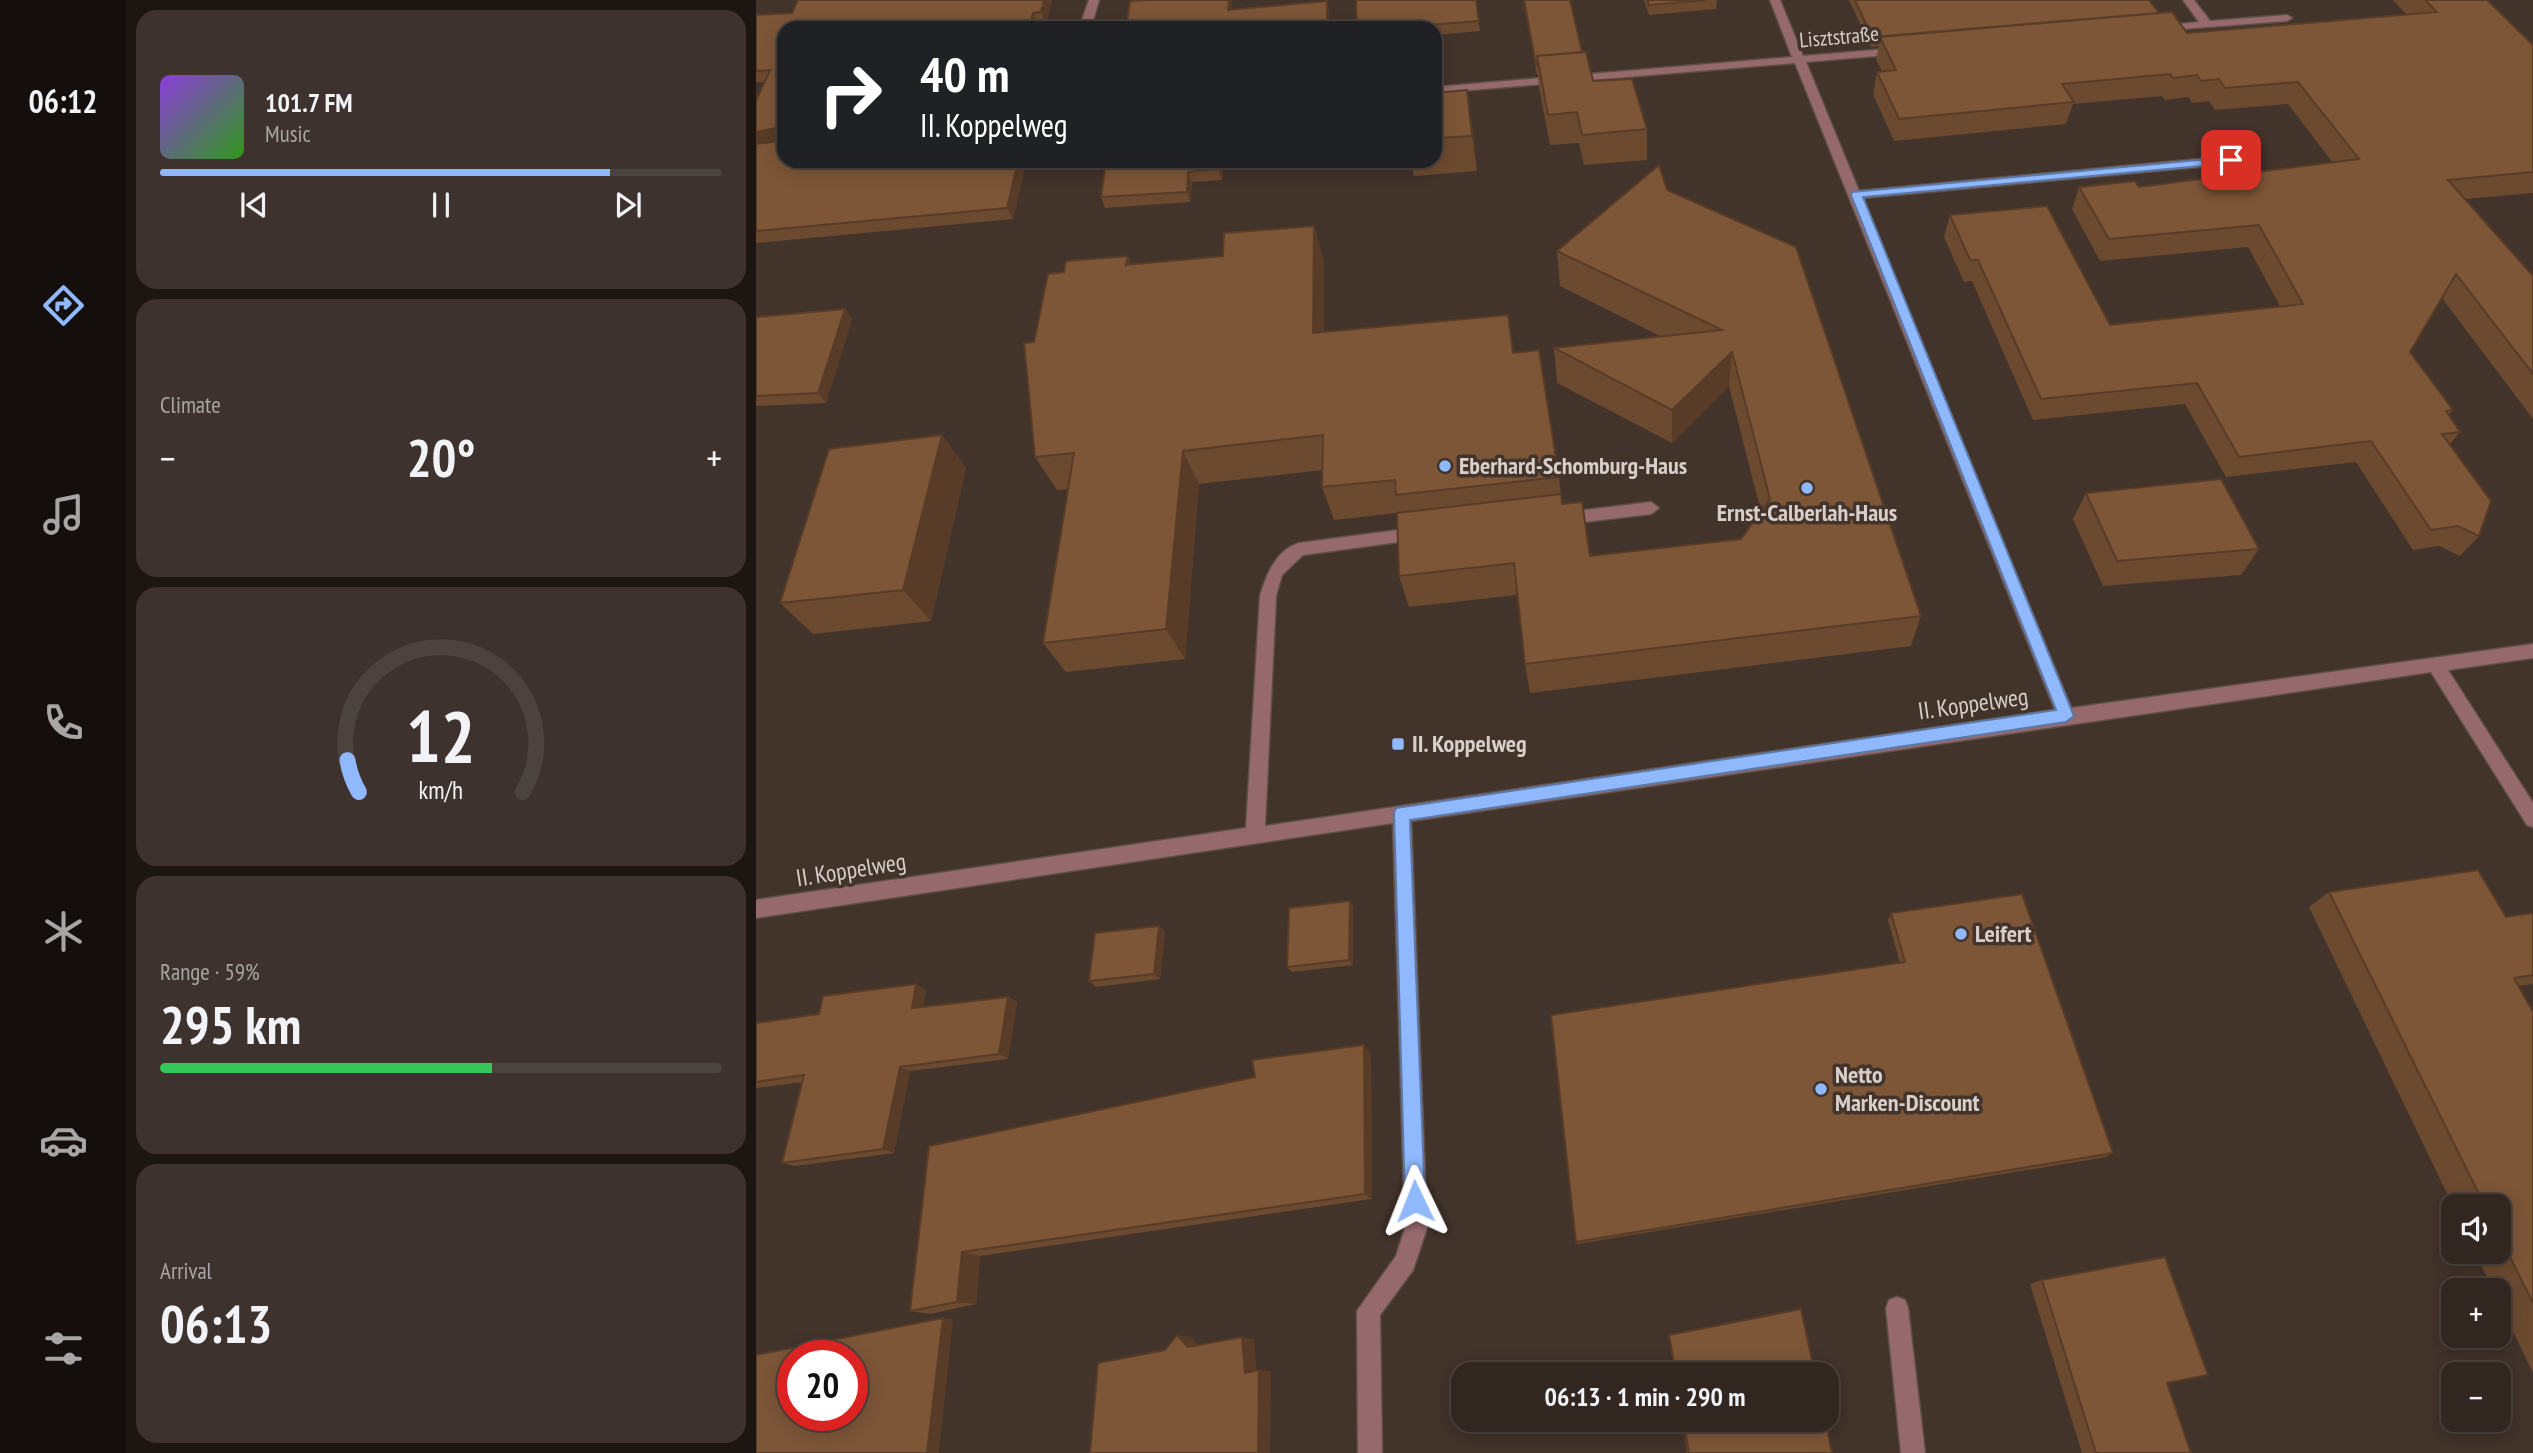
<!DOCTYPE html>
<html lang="en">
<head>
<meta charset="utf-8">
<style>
	body { margin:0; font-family:"PT Sans Narrow",sans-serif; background:#3d322d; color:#f1f3f6; height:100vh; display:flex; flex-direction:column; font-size:26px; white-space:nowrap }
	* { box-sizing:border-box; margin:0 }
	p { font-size:23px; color:#a8a5a5 }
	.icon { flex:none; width:38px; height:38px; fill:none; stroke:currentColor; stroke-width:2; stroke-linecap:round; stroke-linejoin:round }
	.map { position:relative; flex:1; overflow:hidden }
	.sheet { display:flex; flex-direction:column; gap:10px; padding:10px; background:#1c1512; width:630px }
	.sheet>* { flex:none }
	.banner { position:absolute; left:21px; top:21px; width:665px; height:147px; border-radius:21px; box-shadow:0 4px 18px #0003,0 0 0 2px #4d433e; background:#202124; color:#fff; overflow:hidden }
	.tools { position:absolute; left:1685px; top:1194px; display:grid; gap:14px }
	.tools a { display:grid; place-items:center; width:70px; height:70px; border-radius:14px; background:#322620; box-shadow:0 4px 18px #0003,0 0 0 2px #4d433e; font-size:35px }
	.speed { position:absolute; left:21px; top:1340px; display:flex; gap:14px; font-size:35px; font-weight:700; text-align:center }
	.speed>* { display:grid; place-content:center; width:91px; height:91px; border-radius:50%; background:#322620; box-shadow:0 4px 18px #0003,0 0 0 2px #4d433e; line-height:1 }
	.speed .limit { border:10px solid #d22; background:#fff; color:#111 }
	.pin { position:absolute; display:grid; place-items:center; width:60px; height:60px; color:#fff; margin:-30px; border-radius:14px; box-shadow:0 4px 10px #0006 }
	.me { position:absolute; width:77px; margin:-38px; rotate:358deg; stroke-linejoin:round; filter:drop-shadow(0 0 5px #0008) }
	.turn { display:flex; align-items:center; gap:24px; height:147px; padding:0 28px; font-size:32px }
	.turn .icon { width:91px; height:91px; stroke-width:2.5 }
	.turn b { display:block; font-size:49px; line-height:60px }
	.big { font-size:52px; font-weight:800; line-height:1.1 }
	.sheet .tile { flex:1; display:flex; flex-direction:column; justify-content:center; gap:10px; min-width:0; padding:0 24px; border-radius:21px; background:#3d322d }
	.sheet .dial { align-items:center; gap:0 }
	.dial svg { height:182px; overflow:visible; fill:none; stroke:#4d433e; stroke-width:7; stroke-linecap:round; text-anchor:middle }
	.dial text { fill:#f1f3f6; stroke:none }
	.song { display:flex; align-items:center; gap:21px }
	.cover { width:84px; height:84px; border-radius:10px; background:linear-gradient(135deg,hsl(270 70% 55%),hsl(110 70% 35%)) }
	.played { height:7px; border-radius:4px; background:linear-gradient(90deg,#8fb8fd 80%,#4d433e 80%) }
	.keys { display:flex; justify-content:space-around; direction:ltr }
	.heat { display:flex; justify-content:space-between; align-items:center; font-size:38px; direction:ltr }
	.charge { height:10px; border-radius:5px; background:linear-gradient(90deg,#34c759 59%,#4d433e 0) }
	.trip { position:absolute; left:695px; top:1362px; width:388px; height:70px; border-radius:21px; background:#322620; box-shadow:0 4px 18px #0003,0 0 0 2px #4d433e; font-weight:800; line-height:70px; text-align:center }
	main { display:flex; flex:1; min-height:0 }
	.menu { display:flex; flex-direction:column; width:126px; justify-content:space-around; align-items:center; background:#140f0d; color:#a8a5a5 }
	.menu .icon { width:49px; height:49px }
	.menu .selected { color:#8fb8fd }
	.menu b { font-size:32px; color:#f1f3f6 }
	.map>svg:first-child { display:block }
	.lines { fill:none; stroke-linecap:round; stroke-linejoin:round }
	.minor-casing { stroke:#5d4f48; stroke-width:3 }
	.minor { fill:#96696d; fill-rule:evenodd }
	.wall { fill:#6c4a30 }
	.shaded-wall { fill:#583c27 }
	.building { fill:#7d5638; stroke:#583c27; stroke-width:2; fill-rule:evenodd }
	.route { fill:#8fb8fd; stroke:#5d78a4; stroke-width:2 }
	.poi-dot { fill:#8fb8fd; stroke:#42332b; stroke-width:2.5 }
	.labels { text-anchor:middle; stroke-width:7; stroke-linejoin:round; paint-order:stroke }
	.far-street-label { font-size:21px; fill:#d9cfca; stroke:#42332b }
	.poi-label { font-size:24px; font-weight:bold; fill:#d9cfca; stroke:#42332b; text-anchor:start }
	.street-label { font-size:24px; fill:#d9cfca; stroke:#42332b }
</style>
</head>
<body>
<main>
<nav class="menu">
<b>06:12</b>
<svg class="icon selected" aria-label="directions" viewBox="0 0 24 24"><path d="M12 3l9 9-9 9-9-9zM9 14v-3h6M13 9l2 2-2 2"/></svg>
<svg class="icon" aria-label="music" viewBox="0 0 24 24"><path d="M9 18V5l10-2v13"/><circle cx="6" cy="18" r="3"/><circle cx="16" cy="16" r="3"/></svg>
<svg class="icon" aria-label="phone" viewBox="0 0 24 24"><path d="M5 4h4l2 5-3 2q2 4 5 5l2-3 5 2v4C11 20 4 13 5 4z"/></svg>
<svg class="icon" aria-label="climate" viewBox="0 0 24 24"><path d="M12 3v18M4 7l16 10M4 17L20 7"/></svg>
<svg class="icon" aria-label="car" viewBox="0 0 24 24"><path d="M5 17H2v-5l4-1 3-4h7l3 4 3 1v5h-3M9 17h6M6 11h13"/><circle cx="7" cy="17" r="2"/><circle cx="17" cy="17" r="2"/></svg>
<svg class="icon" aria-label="filters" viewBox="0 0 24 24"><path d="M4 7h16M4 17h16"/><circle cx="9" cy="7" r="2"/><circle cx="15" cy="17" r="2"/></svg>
</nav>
<section class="sheet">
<div class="tile">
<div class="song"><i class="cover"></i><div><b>101.7 FM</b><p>Music</p></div></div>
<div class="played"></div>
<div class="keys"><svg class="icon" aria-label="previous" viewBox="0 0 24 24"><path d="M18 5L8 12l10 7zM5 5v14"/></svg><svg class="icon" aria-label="pause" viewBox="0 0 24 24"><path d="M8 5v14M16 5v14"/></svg><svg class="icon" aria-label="next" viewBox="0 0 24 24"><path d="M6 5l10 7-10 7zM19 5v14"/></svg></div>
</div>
<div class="tile"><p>Climate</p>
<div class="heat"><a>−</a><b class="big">20°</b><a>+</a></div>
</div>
<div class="tile dial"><svg viewBox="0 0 100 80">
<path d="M14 69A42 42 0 1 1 86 69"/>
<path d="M14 69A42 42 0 0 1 9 55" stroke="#8fb8fd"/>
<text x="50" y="56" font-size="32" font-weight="700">12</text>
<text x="50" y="72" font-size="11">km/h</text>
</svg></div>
<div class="tile"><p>Range · 59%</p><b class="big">295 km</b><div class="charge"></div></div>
<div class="tile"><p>Arrival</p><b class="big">06:13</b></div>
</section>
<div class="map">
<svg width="1777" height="1453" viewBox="0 0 1777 1453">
	<rect width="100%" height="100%" fill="#42332b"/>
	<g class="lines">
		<!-- minor casing -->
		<g class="minor-casing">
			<path id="minor" d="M333,0H343L335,28H323Z
				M1014,0H1024L1047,56L1143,48L1149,51L1143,54L1050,62L1103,191L1475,156L1481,160L1475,164L1106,198L1315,708L1777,644V658L1692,670L1777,803V827L1771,825L1675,672L655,821L671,1228L657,1270L624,1315L626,1453H602L601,1311L640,1256L649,1228L637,823L0,918V900L490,828L504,596C510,575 520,550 543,543L665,527L673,533L665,539L547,555L526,575L520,596L509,826L1299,710L1039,63L679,93V87L1036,57Z
				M1427,0H1438L1454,21L1531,15L1536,18L1531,21L1400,31V27L1404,26L1443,22Z
				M895,502L903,508L895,514L804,525L796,519L804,513Z
				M1141,1297L1149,1300L1152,1308L1169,1453H1145L1130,1308L1133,1300Z"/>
		</g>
		<!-- minor -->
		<use href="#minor" class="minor"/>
	</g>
	<!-- wall -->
	<path class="wall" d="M296,0L290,23L282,24L281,28H28V161L269,166L257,219L0,243V101L9,82H0V15Z
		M720,0L724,31L679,35V28H601Z
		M767,0H814L826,52L837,81L891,129V160L828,165L823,143L794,145L783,87L782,75H781Z
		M888,0H961L960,9L893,15Z
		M1093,0H1393L1403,13L1431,33L1650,14L1637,0H1731L1777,45V193L1709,199L1777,276V419L1686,298L1654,352L1697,410L1692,415L1704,432L1694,444L1723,536L1704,556L1683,546L1657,550L1600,462L1470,477L1429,404L1277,420L1216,281L1208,282L1188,237L1194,215L1354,325L1524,306L1492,247L1344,261L1316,209L1323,187H1383L1577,163L1532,104L1459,110L1453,101L1436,103L1432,97L1409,100L1406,96L1317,104L1310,124L1138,141L1117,94L1121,72L1126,71L1120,59L1123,46L1115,47Z
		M679,93L716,126L721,171L658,176L655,161H679Z
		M350,161H467L466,180L436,182L434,202L349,208L345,197Z
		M911,190L1165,616L1155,646L774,693L769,664L761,595L653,607L643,576L641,513L578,520L566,487V470L443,484L429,659L310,672L287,643L312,489L301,490L279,457L278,342L308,272L376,264L467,256L558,226L568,262V332L757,353L803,477L806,504L834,556L985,539L1005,512L973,386L916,443L801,383L798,348L906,337L804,286L801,251Z
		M89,309L96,319L70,403L0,406V317Z
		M186,435L210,468L175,621L57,634L24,603Z
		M1330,493L1503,549L1485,575L1347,586L1317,519Z
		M1573,892L1750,917L1777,913V984L1762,986L1777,1012V1373L1743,1302V1290H1737L1718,1251H1743V1206H1698V1208L1553,907Z
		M594,901L597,907V965L536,972L531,967Z
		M1135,913L1357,1153L1350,1157L821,1244L820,1242L1144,963L1132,920Z
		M403,926L409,932L404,979L340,987L333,981Z
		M170,990L167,1007L252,997L261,1002L252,1059L154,1071L138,1153L39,1166L26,1163L47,1082L0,1088V1023L63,1014Z
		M615,1054L616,1199L224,1256L220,1304L174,1314L154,1311L173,1146Z
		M1286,1280L1411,1383L1435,1453H1326L1274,1284Z
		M913,1335L1059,1374H919L913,1337Z
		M926,1419H1069L1076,1453H931Z"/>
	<!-- shaded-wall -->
	<path class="shaded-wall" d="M288,0H296L290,23L285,12Z
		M473,0H476L475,20L472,10Z
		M571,1L573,11V28H571Z
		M277,13L282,24L281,28H273Z
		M711,90L716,126L721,171L716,136Z
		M20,128L28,139L0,145V132Z
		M262,161H266L269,166L257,219L251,208Z
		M463,161H467L466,180L462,169Z
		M432,172L436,182L434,202L431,192Z
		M558,226L568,262V368L557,333Z
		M372,256L387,291L370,265Z
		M89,309L96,319L70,403L62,393Z
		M976,352L973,386L916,443V410Z
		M186,435L210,468L175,621L147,590Z
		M427,451L443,484L429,659L410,629Z
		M594,901L597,907V965L593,960Z
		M403,926L409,932L404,979L398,974Z
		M160,984L170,990L165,1014L156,1008Z
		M252,997L261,1002L252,1059L243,1054Z
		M608,1045L615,1054L616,1199L609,1194Z
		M144,1067L154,1071L138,1153L127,1149Z
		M206,1252L224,1256L220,1304L201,1302Z
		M187,1318L197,1319L183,1453H171Z
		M421,1335L435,1337L446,1349L432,1347Z
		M486,1337L498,1339L501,1374L489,1373Z
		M503,1370L515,1371L514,1453H502Z"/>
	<!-- building -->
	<path class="building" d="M42,0H288L285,12L277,13L273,28H28V161H262L251,208L0,231V144L22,141L20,128L0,132V101L14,70L0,71V15L36,13Z
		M390,0H473L472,10L571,1V28H483L475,24V28H370L374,1Z
		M600,0H720L723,21L634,28H601Z
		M768,0H814L826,52L781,56L782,65H780Z
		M891,0H951L893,5Z
		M1099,0H1393L1403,13L1116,37Z
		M1669,0H1731L1777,45V172L1692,180L1777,276V374L1700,274L1654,352L1697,410L1690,411L1704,432L1686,434L1735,501L1723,536L1702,526L1675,530L1615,441L1483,457L1441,383L1285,399L1222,260H1214L1194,215L1291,206L1354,325L1547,304L1503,225L1353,239L1323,187L1379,181L1383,187L1603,159L1542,82L1469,88L1463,79L1445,81L1441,75L1417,78L1414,74L1306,84L1318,102L1143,119L1121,72L1140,70L1124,37L1416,12L1431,33L1681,12Z
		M830,52L837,81L876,79L891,129L826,135L821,112L792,115L781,56Z
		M711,90L716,136L679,138V93Z
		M350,161H463L462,169L432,172L431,192L345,197Z
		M903,165L911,190L1040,247L1165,616L769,664L758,563L643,576L641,513L805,494L806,504L826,502L834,556L985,539L1014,499L976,352L916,410L798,348L966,330L801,251Z
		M558,226L557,333L752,315L757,353L783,350L803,477L640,495L639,480L566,487L567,435L427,451L410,629L287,643L318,453L279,457L268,343L278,342L292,274L308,272L310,261L372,256L370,265L467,256L468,233Z
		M89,309L62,393L0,396V317Z
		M186,435L147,590L24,603L73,449Z
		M1465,479L1503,549L1361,561L1330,493Z
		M1722,870L1750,917L1777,913V975L1758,978L1777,1012V1303L1743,1235V1206H1729L1573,892Z
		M1266,894L1357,1153L820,1242L795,1015L1149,962L1135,913Z
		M594,901L593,960L531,967L533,908Z
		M403,926L398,974L333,981L339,933Z
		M160,984L156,1008L252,997L243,1054L144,1067L127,1149L26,1163L48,1075L0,1082V1023L63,1014L67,996Z
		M608,1045L609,1194L206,1252L201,1302L154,1311L173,1146L499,1077L496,1060Z
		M1409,1257L1452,1375L1411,1383L1435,1453H1340L1286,1280Z
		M1045,1309L1059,1374H920L913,1335Z
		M187,1318L171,1453H0V1355ZM37,1356H96V1416H37Z
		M421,1335L432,1347L486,1337L489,1373L503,1370L502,1453H334L342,1363L409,1350Z
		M927,1419H1069L1076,1453H933Z"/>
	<!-- route -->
	<path class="route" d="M1475,157L1478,158V163L1107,197L1318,716L1310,722L654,820L669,1201L666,1208L659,1211L652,1208L649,1201L638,813L640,808L1300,710L1095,195L1096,192Z"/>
	<!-- markers -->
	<g class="poi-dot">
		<circle cx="689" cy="466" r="7"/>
		<circle cx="1051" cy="488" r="7"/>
		<rect x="635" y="737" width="14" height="14" rx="3.5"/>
		<circle cx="1205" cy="934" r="7"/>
		<circle cx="1065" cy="1089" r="7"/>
	</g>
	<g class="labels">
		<!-- far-street labels -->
		<g class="far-street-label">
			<text transform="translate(1083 37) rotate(-5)" y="7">Lisztstraße</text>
		</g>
		<!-- poi labels -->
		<g class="poi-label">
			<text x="703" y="474">Eberhard-Schomburg-Haus</text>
			<text x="1051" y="521" text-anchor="middle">Ernst-Calberlah-Haus</text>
			<text x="656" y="752">II. Koppelweg</text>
			<text x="1219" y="942">Leifert</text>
			<text x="1079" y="1083">Netto<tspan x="1079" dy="28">Marken-Discount</tspan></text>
		</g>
		<!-- street labels -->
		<g class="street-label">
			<text transform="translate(1217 704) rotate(-8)" y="8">II. Koppelweg</text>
			<text transform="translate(95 870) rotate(-9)" y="8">II. Koppelweg</text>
		</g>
	</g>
</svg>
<div class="tools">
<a><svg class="icon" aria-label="sound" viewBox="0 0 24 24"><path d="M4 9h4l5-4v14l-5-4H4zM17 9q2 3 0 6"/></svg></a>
<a>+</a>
<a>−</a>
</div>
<div class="speed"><div class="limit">20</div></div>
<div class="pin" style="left:1475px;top:160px;background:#d93025"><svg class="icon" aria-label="arrive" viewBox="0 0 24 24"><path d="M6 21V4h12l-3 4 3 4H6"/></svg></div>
<svg class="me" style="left:659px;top:1201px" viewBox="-20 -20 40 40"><path d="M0-17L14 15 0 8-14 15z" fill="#8fb8fd" stroke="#fff" stroke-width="4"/></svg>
<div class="trip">06:13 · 1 min · 290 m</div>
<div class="banner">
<div class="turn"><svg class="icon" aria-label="right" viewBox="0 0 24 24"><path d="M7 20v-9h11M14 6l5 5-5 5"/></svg><div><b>40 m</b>II. Koppelweg</div></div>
</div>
</div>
</main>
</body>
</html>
